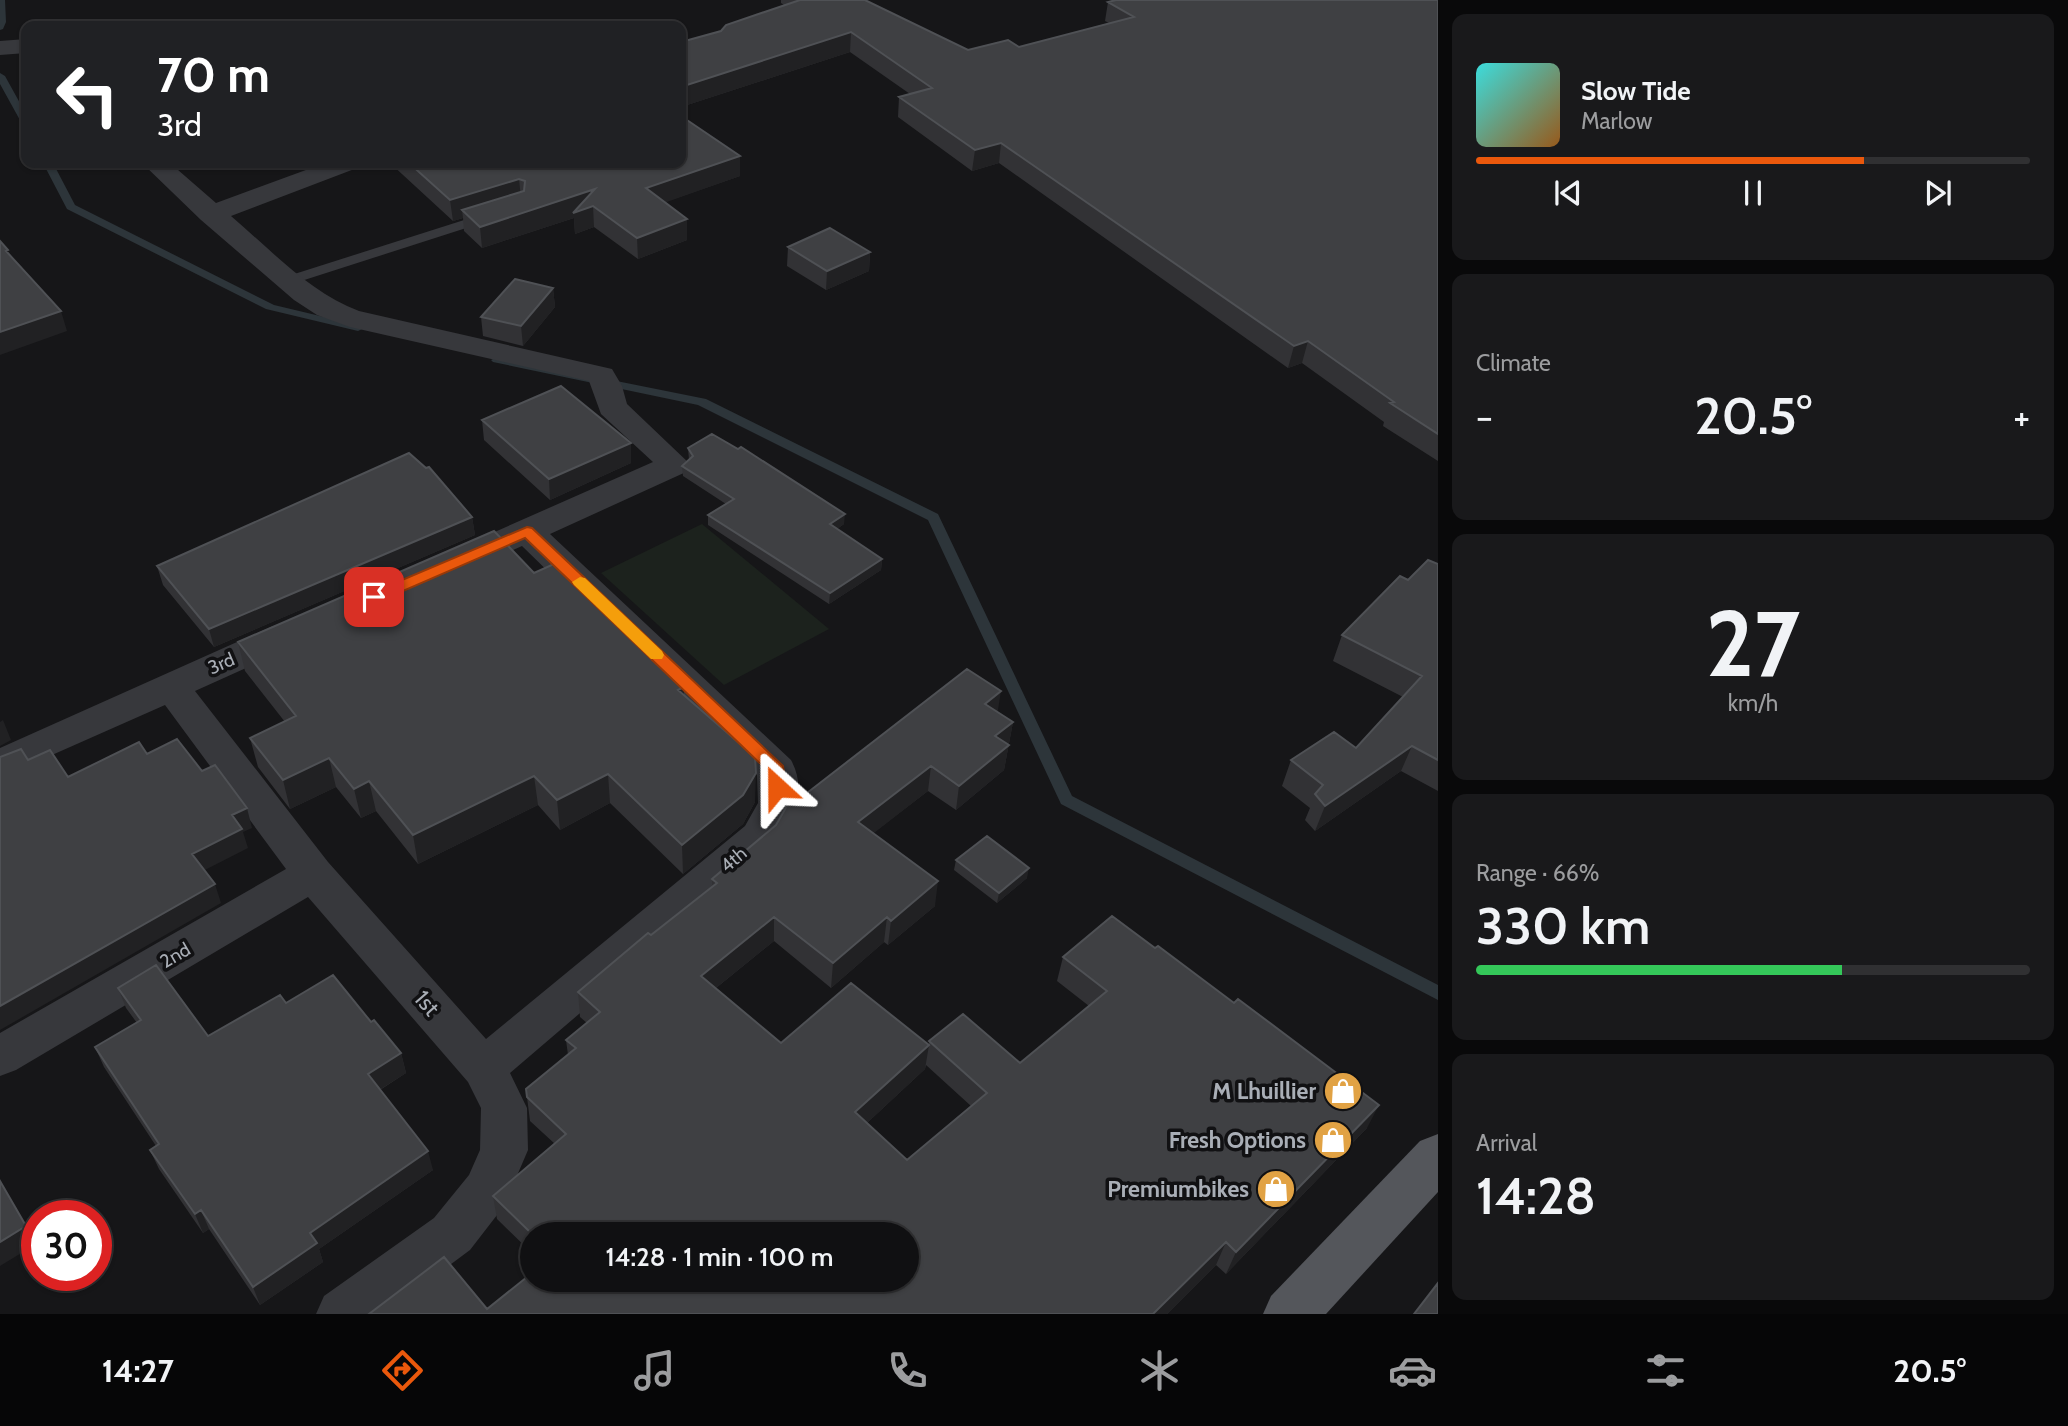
<!DOCTYPE html>
<html lang="en">
<head>
<meta charset="utf-8">
<style>
	body { margin:0; font-family:Cabin,sans-serif; background:#19191b; color:#f1f3f6; height:100vh; display:flex; flex-direction:column; font-size:26px; white-space:nowrap }
	* { box-sizing:border-box; margin:0 }
	p { font-size:23px; color:#9c9d9f }
	.icon { flex:none; width:38px; height:38px; fill:none; stroke:currentColor; stroke-width:2; stroke-linecap:round; stroke-linejoin:round }
	.map { position:relative; flex:1; overflow:hidden }
	.panel { display:flex; flex-direction:column; gap:14px; padding:14px; background:#09090a; width:630px }
	.panel>* { flex:none }
	.top-card { position:absolute; left:21px; top:21px; width:665px; height:147px; border-radius:14px; box-shadow:0 2px 5px #0004,0 0 0 2px #303032; background:#202124; color:#fff; overflow:hidden }
	.speed { position:absolute; left:21px; top:1200px; display:flex; gap:14px; font-size:35px; font-weight:700; text-align:center }
	.speed>* { display:grid; place-content:center; width:91px; height:91px; border-radius:50%; background:#101012; box-shadow:0 2px 5px #0004,0 0 0 2px #303032; line-height:1 }
	.speed .limit { border:10px solid #d22; background:#fff; color:#111 }
	.pin { position:absolute; display:grid; place-items:center; width:60px; height:60px; color:#fff; margin:-30px; border-radius:14px; box-shadow:0 4px 10px #0006 }
	.me { position:absolute; width:77px; margin:-38px; rotate:336deg; stroke-linejoin:round; filter:drop-shadow(0 0 5px #0008) }
	.turn { display:flex; align-items:center; gap:24px; height:147px; padding:0 21px; font-size:32px }
	.turn .icon { width:91px; height:91px; stroke-width:2.5 }
	.turn b { display:block; font-size:49px; line-height:60px }
	.big { font-size:52px; font-weight:600; line-height:1.1 }
	.panel .widget { flex:1; display:flex; flex-direction:column; justify-content:center; gap:10px; min-width:0; padding:0 24px; border-radius:14px; background:#19191b }
	.panel .dial { align-items:center; gap:0 }
	.dial b { font-size:91px; line-height:1 }
	.song { display:flex; align-items:center; gap:21px }
	.cover { width:84px; height:84px; border-radius:10px; background:linear-gradient(135deg,hsl(180 70% 55%),hsl(30 70% 35%)) }
	.played { height:7px; border-radius:4px; background:linear-gradient(90deg,#ea580c 70%,#303032 70%) }
	.keys { display:flex; justify-content:space-around; direction:ltr }
	.heat { display:flex; justify-content:space-between; align-items:center; font-size:38px; direction:ltr }
	.charge { height:10px; border-radius:5px; background:linear-gradient(90deg,#34c759 66%,#303032 0) }
	.trip { position:absolute; left:520px; top:1222px; width:399px; height:70px; border-radius:35px; background:#101012; box-shadow:0 2px 5px #0004,0 0 0 2px #303032; font-weight:600; line-height:70px; text-align:center }
	.menu { display:flex; height:112px; justify-content:space-around; align-items:center; background:#060607; color:#9c9d9f }
	.menu .icon { width:49px; height:49px }
	.menu .selected { color:#ea580c }
	.menu b { font-size:32px; color:#f1f3f6 }
	main { display:flex; flex:1; min-height:0 }
	.map>svg:first-child { display:block }
	.green { fill:#1c221d }
	.lines { fill:none; stroke-linecap:round; stroke-linejoin:round }
	.stream { fill:#2d353a; fill-rule:evenodd }
	.lane { fill:#37383c; fill-rule:evenodd }
	.street { fill:#37383c; fill-rule:evenodd }
	.primary { fill:#54565b; fill-rule:evenodd }
	.wall { fill:#323235; fill-rule:evenodd }
	.shaded-wall { fill:#212123 }
	.building { fill:#3f4043; stroke:#4f5155; stroke-width:2 }
	.route { fill:#ea580c; stroke:#983908; stroke-width:2 }
	.slow { fill:#f59e0b }
	.labels { text-anchor:middle; stroke-width:7; stroke-linejoin:round; paint-order:stroke }
	.street-label { font-size:19px; fill:#a9aeb6; stroke:#111113 }
	.near-street-label { font-size:23px; fill:#a9aeb6; stroke:#111113 }
	.near-poi-label { font-size:23px; font-weight:bold; fill:#a9aeb6; stroke:#111113; text-anchor:end }
</style>
</head>
<body>
<main>
<div class="map">
<svg width="1438" height="1314" viewBox="0 0 1438 1314">
	<rect width="100%" height="100%" fill="#161618"/>
	<!-- green -->
	<path class="green" d="M702,524L829,629L724,685L601,573Z"/>
	<g class="lines">
		<!-- stream -->
		<path class="stream" d="M0,0H5L6,22L3,29L0,30Z
			M0,73L5,76L26,114V125L21,122L0,84Z
			M43,163H53L75,205L274,305L362,326L364,328L358,331L266,309L67,209Z
			M497,357L706,399L938,514L1072,796L1438,985V1000L1061,804L928,520L698,405L493,362L491,360Z"/>
		<!-- lane -->
		<path class="lane" d="M483,214L488,215V221L295,283L290,284L283,280L285,277Z"/>
		<!-- street -->
		<path class="street" d="M26,39V53L0,55V41Z
			M142,163H170L216,203L325,163H361L357,168L231,216C271,250 309,292 359,311L612,369L622,386L627,404L691,465L686,472L550,534L791,760C809,793 790,819 773,848L510,1073L527,1108L528,1150L504,1206L470,1250L384,1314H316L324,1296L434,1218L469,1175L480,1150L481,1108L468,1082L308,897L16,1070L0,1076V1033L286,869L165,705L0,778V748L273,626L286,623L299,626L304,635L299,644L195,691L328,862L486,1039L745,826L758,803L757,775L522,546L471,569L459,572L447,569L442,561L447,553L653,462L601,414L589,381L350,327L317,315L294,300L201,220Z"/>
		<!-- primary -->
		<path class="primary" d="M1438,1134V1192L1326,1314H1263L1271,1296L1420,1141Z"/>
	</g>
	<!-- wall -->
	<path class="wall" d="M781,0H865L968,50L1019,47L1109,23L1105,21L1108,2L1438,0V461L1383,426L1384,422L1302,363L1288,368L999,163L972,171L898,117L899,97L910,94L850,52L681,107V42L721,31L784,5L781,3Z
		M740,156V176L665,202L687,219V240L638,259L594,227L575,234L574,218L482,248L464,231L463,218L453,221L390,163H681Z
		M788,247L870,252L869,271L826,290L787,266Z
		M553,288L555,307L523,346L483,336L481,317Z
		M482,420L631,463L550,500L484,440Z
		M688,448L844,524L837,529L882,559L881,570L829,604L708,525V515L726,504L683,476L682,466L689,460Z
		M472,517L475,535L214,647L163,585L157,566Z
		M1438,564V791L1401,771L1315,831L1305,820L1310,808L1282,786L1291,760L1356,748L1403,697L1333,661L1342,635L1408,580Z
		M534,573L617,626L684,695L755,802L743,824L683,874L610,803L560,830L538,805L418,864L376,811L361,818L336,787L290,809L258,767L250,738L285,722L245,671L238,642Z
		M998,712L1013,722L1004,770L956,810L928,791L873,833L935,906L888,945L884,942L831,988L774,941L716,988L781,1043L929,1045V1041L1020,1063L1089,1006L1057,981L1063,957L1367,1128L1226,1274L1216,1265L1167,1314H369L487,1309L906,1279L532,1234V1253L497,1219L493,1196L555,1144L530,1121L527,1097L568,1055L566,1040L587,1023L580,1017L578,992L712,887V879L776,825L798,800ZM926,1065L971,1106L907,1160L867,1123L925,1069Z
		M956,860L1027,878L997,903L954,870Z
		M118,988L208,1036L286,1003L371,1022L401,1053L406,1073L380,1090L433,1170L319,1249L323,1262L260,1305L209,1229L203,1233L159,1169L150,1150L156,1146L104,1067L95,1047L137,1023L126,1008Z"/>
	<!-- shaded-wall -->
	<path class="shaded-wall" d="M851,32L850,52L681,107V87Z
		M1001,143L999,163L972,171L975,150Z
		M740,156V176L647,209L646,188Z
		M519,179L521,199L462,210L463,218L453,221L450,200Z
		M595,189L593,206L594,227L575,234L574,218L482,248L480,227Z
		M687,219V240L638,259L637,238Z
		M870,252L869,271L826,290L827,271Z
		M553,288L555,307L523,346L521,326Z
		M61,311L67,331L0,355V332Z
		M1308,341L1302,363L1288,368L1294,346Z
		M631,443V463L550,500L549,479Z
		M845,514L844,524L829,535L830,524Z
		M472,517L475,535L214,647L209,629Z
		M882,559L881,570L829,604L830,593Z
		M684,687V716L678,690Z
		M1001,691L997,716L985,704Z
		M3,720L11,740L0,746V722Z
		M1013,722L1004,770L956,810L959,786L995,736Z
		M1412,746L1401,771L1315,831L1325,806Z
		M329,758L336,787L290,809L283,780Z
		M931,766L928,791L856,847L858,822Z
		M756,773L755,802L743,824L683,874L682,845Z
		M608,774L610,803L560,830L557,800Z
		M534,776L538,805L418,864L413,835Z
		M369,781L376,811L361,818L354,789Z
		M247,808L252,828L243,832L248,848L199,873L192,854L232,815Z
		M1029,868L1027,878L997,903L999,893Z
		M938,881L935,906L888,945L891,921Z
		M215,884L221,903L0,1030V1006Z
		M774,917V941L701,1000V976Z
		M887,917L884,942L831,988L833,963Z
		M929,1045L925,1069L853,1136L855,1112Z
		M401,1053L406,1073L373,1094L368,1074Z
		M1379,1105L1367,1128L1226,1274L1236,1252Z
		M428,1151L433,1170L319,1249L323,1262L260,1305L253,1287L310,1233Z
		M201,1210L209,1229L203,1233L195,1214Z
		M26,1226L36,1244L0,1266V1242Z
		M1226,1242L1216,1265L1167,1314H1153Z"/>
	<!-- building -->
	<path class="building" d="M800,0H865L968,50L1008,40L1019,47L1134,17L1108,2L1116,0H1438V434L1390,403L1394,402L1308,341L1294,346L1001,143L975,150L899,97L932,88L851,32L681,87V42L721,31L726,25Z
		M681,116L740,156L646,188L687,219L637,238L593,206L573,213L595,189L480,227L462,210L524,191L525,181L519,179L450,200L409,163H681Z
		M830,228L870,252L827,271L788,247Z
		M0,241L8,250L6,251L61,311L0,332Z
		M515,279L553,288L521,326L481,317Z
		M561,386L631,443L549,479L482,420Z
		M712,434L738,449L741,447L845,514L830,524L882,559L830,593L708,515L734,499L682,466L693,456L688,448Z
		M409,453L426,468L429,467L472,517L209,629L157,566Z
		M494,531L534,573L554,564L617,626L620,625L684,687L678,690L755,757L756,773L743,795L682,845L608,774L557,800L534,776L413,835L369,781L354,789L329,758L283,780L250,738L296,716L238,642Z
		M1428,560L1438,564V760L1412,746L1325,806L1315,794L1323,785L1291,760L1334,732L1356,748L1422,676L1342,635L1400,576L1408,580Z
		M967,669L1001,691L985,704L1013,722L995,736L1009,745L959,786L931,766L858,822L938,881L891,921L887,917L833,963L774,917L701,976L781,1043L851,983L929,1045L855,1112L907,1160L987,1093L929,1041L963,1014L1020,1063L1107,991L1063,957L1112,916L1155,948L1158,946L1234,1003L1238,999L1379,1105L1236,1252L1226,1242L1153,1314H369L444,1257L487,1309L532,1273V1279H906V1234H532L493,1196L566,1134L527,1097L526,1089L576,1048L566,1040L600,1012L578,992L648,933L651,935L717,883L712,879L776,825L793,795L798,800Z
		M177,739L202,771L215,765L247,808L232,815L242,829L192,854L215,884L0,1006V757L21,749L28,760L50,750L68,777L139,742L147,754Z
		M987,836L1029,868L999,893L956,860Z
		M156,965L208,1036L280,995L286,1003L333,975L371,1022L374,1020L401,1053L368,1074L428,1151L310,1233L317,1243L253,1287L201,1210L195,1214L150,1150L159,1144L95,1047L141,1020L118,988Z
		M0,1181L26,1226L0,1242Z
		M1438,1283V1314H1414Z"/>
	<!-- route -->
	<path class="route" d="M527,527L532,528L783,766L786,787L783,792H771L769,772L525,538L380,601H369L366,597L369,594Z"/>
	<!-- slow -->
	<path class="slow" d="M580,577L585,578L662,651L664,655L662,659H651L574,585L572,582Z"/>
	<!-- icons -->
	<defs>
		<g id="shop-disc" transform="scale(2.0125)"><circle r="9.5" fill="#e1a244" stroke="#111113"/><path d="M-5-2.5h2.3a2.7 3.5 0 0 1 5.4 0H5L5.5 6h-11ZM-1.5-2.5h3a1.5 2.3 0 0 0-3 0Z" fill="#fff"/></g>
	</defs>
	<g fill-rule="evenodd">
		<use href="#shop-disc" x="1343" y="1091"/>
		<use href="#shop-disc" x="1333" y="1140"/>
		<use href="#shop-disc" x="1276" y="1189"/>
	</g>
	<g class="labels">
		<!-- street labels -->
		<g class="street-label">
			<text transform="translate(221 663) rotate(-23)" y="7">3rd</text>
			<text transform="translate(733 859) rotate(-40)" y="7">4th</text>
			<text transform="translate(175 955) rotate(-30)" y="7">2nd</text>
		</g>
		<!-- near-street labels -->
		<g class="near-street-label">
			<text transform="translate(427 1003) rotate(49)" y="8">1st</text>
		</g>
		<!-- near-poi labels -->
		<g class="near-poi-label">
			<text x="1316" y="1099">M Lhuillier</text>
			<text x="1306" y="1148">Fresh Options</text>
			<text x="1249" y="1197">Premiumbikes</text>
		</g>
	</g>
</svg>
<div class="speed"><div class="limit">30</div></div>
<div class="pin" style="left:374px;top:597px;background:#d93025"><svg class="icon" aria-label="arrive" viewBox="0 0 24 24"><path d="M6 21V4h12l-3 4 3 4H6"/></svg></div>
<svg class="me" style="left:777px;top:787px" viewBox="-20 -20 40 40"><path d="M0-17L14 15 0 8-14 15z" fill="#ea580c" stroke="#fff" stroke-width="4"/></svg>
<div class="trip">14:28 · 1 min · 100 m</div>
<div class="top-card">
<div class="turn"><svg class="icon" aria-label="left" viewBox="0 0 24 24"><path d="M17 20v-9H6M10 6l-5 5 5 5"/></svg><div><b>70 m</b>3rd</div></div>
</div>
</div>
<section class="panel">
<div class="widget">
<div class="song"><i class="cover"></i><div><b>Slow Tide</b><p>Marlow</p></div></div>
<div class="played"></div>
<div class="keys"><svg class="icon" aria-label="previous" viewBox="0 0 24 24"><path d="M18 5L8 12l10 7zM5 5v14"/></svg><svg class="icon" aria-label="pause" viewBox="0 0 24 24"><path d="M8 5v14M16 5v14"/></svg><svg class="icon" aria-label="next" viewBox="0 0 24 24"><path d="M6 5l10 7-10 7zM19 5v14"/></svg></div>
</div>
<div class="widget"><p>Climate</p>
<div class="heat"><a>−</a><b class="big">20.5°</b><a>+</a></div>
</div>
<div class="widget dial"><b>27</b><p>km/h</p></div>
<div class="widget"><p>Range · 66%</p><b class="big">330 km</b><div class="charge"></div></div>
<div class="widget"><p>Arrival</p><b class="big">14:28</b></div>
</section>
</main>
<nav class="menu">
<b>14:27</b>
<svg class="icon selected" aria-label="directions" viewBox="0 0 24 24"><path d="M12 3l9 9-9 9-9-9zM9 14v-3h6M13 9l2 2-2 2"/></svg>
<svg class="icon" aria-label="music" viewBox="0 0 24 24"><path d="M9 18V5l10-2v13"/><circle cx="6" cy="18" r="3"/><circle cx="16" cy="16" r="3"/></svg>
<svg class="icon" aria-label="phone" viewBox="0 0 24 24"><path d="M5 4h4l2 5-3 2q2 4 5 5l2-3 5 2v4C11 20 4 13 5 4z"/></svg>
<svg class="icon" aria-label="climate" viewBox="0 0 24 24"><path d="M12 3v18M4 7l16 10M4 17L20 7"/></svg>
<svg class="icon" aria-label="car" viewBox="0 0 24 24"><path d="M5 17H2v-5l4-1 3-4h7l3 4 3 1v5h-3M9 17h6M6 11h13"/><circle cx="7" cy="17" r="2"/><circle cx="17" cy="17" r="2"/></svg>
<svg class="icon" aria-label="filters" viewBox="0 0 24 24"><path d="M4 7h16M4 17h16"/><circle cx="9" cy="7" r="2"/><circle cx="15" cy="17" r="2"/></svg>
<b>20.5°</b>
</nav>
</body>
</html>
